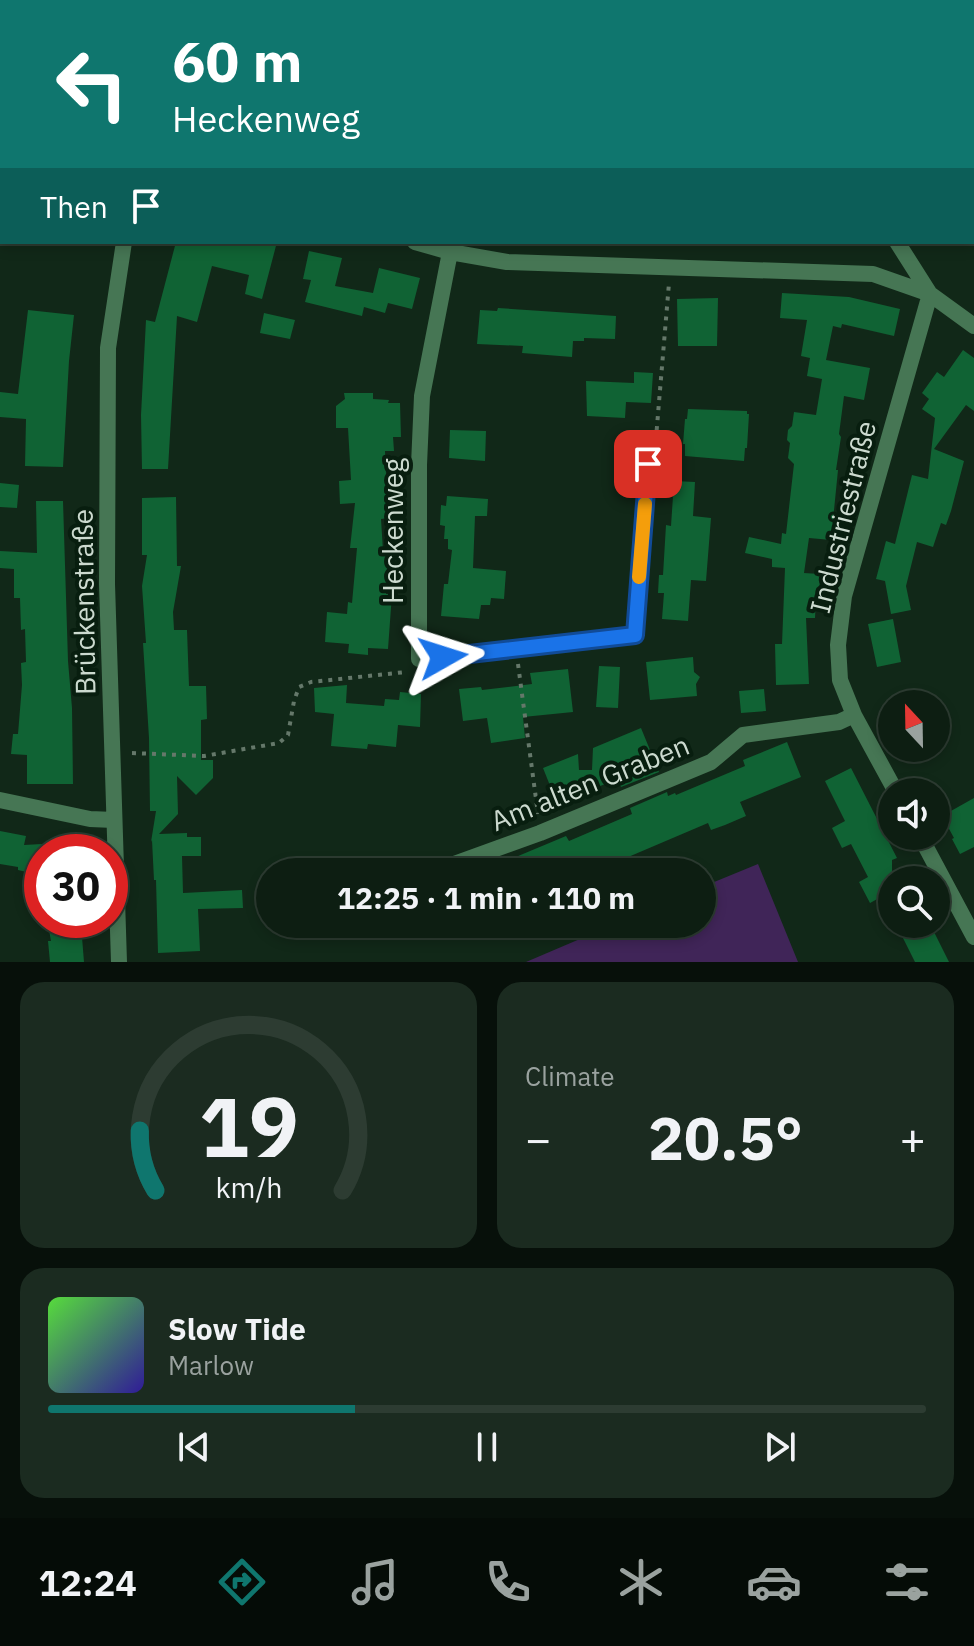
<!DOCTYPE html>
<html lang="en">
<head>
<meta charset="utf-8">
<style>
	body { margin:0; font-family:"IBM Plex Sans",sans-serif; background:#1b2b20; color:#f1f3f6; height:100vh; display:flex; flex-direction:column; font-size:30px; white-space:nowrap }
	* { box-sizing:border-box; margin:0 }
	p { font-size:26px; color:#9aa29f }
	.icon { flex:none; width:44px; height:44px; fill:none; stroke:currentColor; stroke-width:2; stroke-linecap:round; stroke-linejoin:round }
	.map { position:relative; height:962px; overflow:hidden }
	.sheet { display:flex; flex-direction:column; gap:20px; padding:20px; background:#07100a; flex:1 }
	.sheet>* { flex:none }
	.hud { position:absolute; left:0px; top:0px; width:974px; height:244px; box-shadow:0 4px 12px #0003,0 0 0 2px #2d3c32; background:#0f766e; color:#fff; overflow:hidden }
	.needle { width:52px; rotate:338deg }
	.fabs { position:absolute; left:878px; top:690px; display:grid; gap:16px }
	.fabs a { display:grid; place-items:center; width:72px; height:72px; border-radius:50%; background:#0d1e12; box-shadow:0 4px 12px #0003,0 0 0 2px #2d3c32; font-size:40px }
	.speed { position:absolute; left:24px; top:834px; display:flex; gap:16px; font-size:40px; font-weight:700; text-align:center }
	.speed>* { display:grid; place-content:center; width:104px; height:104px; border-radius:50%; background:#0d1e12; box-shadow:0 4px 12px #0003,0 0 0 2px #2d3c32; line-height:1 }
	.speed .limit { border:12px solid #d22; background:#fff; color:#111 }
	.pin { position:absolute; display:grid; place-items:center; width:68px; height:68px; color:#fff; margin:-34px; border-radius:16px; box-shadow:0 4px 12px #0006 }
	.me { position:absolute; width:88px; margin:-44px; rotate:84deg; stroke-linejoin:round; filter:drop-shadow(0 0 6px #0008) }
	.turn { display:flex; align-items:center; gap:28px; height:168px; padding:0 40px; font-size:36px }
	.turn .icon { width:104px; height:104px; stroke-width:2.5 }
	.turn b { display:block; font-size:56px; line-height:68px }
	.then { display:flex; align-items:center; height:76px; padding:0 40px; background:#0003; gap:16px; font-size:30px }
	.big { font-size:60px; font-weight:800; line-height:1.1 }
	.sheet .tile { flex:1; display:flex; flex-direction:column; justify-content:center; gap:12px; min-width:0; padding:0 28px; border-radius:24px; background:#1b2b20 }
	.sheet .dial { align-items:center; gap:0 }
	.dial svg { height:208px; overflow:visible; fill:none; stroke:#2d3c32; stroke-width:7; stroke-linecap:round; text-anchor:middle }
	.dial text { fill:#f1f3f6; stroke:none }
	.song { display:flex; align-items:center; gap:24px }
	.cover { width:96px; height:96px; border-radius:12px; background:linear-gradient(135deg,hsl(110 70% 55%),hsl(250 70% 35%)) }
	.played { height:8px; border-radius:4px; background:linear-gradient(90deg,#0f766e 35%,#2d3c32 35%) }
	.keys { display:flex; justify-content:space-around; direction:ltr }
	.heat { display:flex; justify-content:space-between; align-items:center; font-size:44px; direction:ltr }
	.sheet .tiles { flex:1; display:grid; gap:20px; grid-template-columns:1fr 1fr }
	.tile:last-child { grid-column:span 2 }
	.trip { position:absolute; left:256px; top:858px; width:460px; height:80px; border-radius:40px; background:#0d1e12; box-shadow:0 4px 12px #0003,0 0 0 2px #2d3c32; font-weight:800; line-height:80px; text-align:center }
	.tabs { display:flex; height:128px; justify-content:space-around; align-items:center; background:#050c07; color:#9aa29f }
	.tabs .icon { width:56px; height:56px }
	.tabs .selected { color:#0f766e }
	.tabs b { font-size:36px; color:#f1f3f6 }
	.map>svg:first-child { display:block }
	.green { fill:#402558 }
	.building { fill:#106334 }
	.lines { fill:none; stroke-linecap:round; stroke-linejoin:round }
	.path { stroke:#65786a; stroke-width:4; stroke-dasharray:4 6; stroke-linecap:butt }
	.service { stroke:#467654; stroke-width:12 }
	.minor { stroke:#467654; stroke-width:16 }
	.route-casing { stroke:#114b97; stroke-width:20 }
	.route { stroke:#1a73e8; stroke-width:14 }
	.slow { stroke:#f59e0b; stroke-width:14 }
	.labels { text-anchor:middle; stroke-width:8; stroke-linejoin:round; paint-order:stroke }
	.street-label { font-size:28px; fill:#ccdacf; stroke:#081e0f }
</style>
</head>
<body>
<div class="map">
<svg width="974" height="962" viewBox="0 0 974 962">
	<rect width="100%" height="100%" fill="#112818"/>
	<!-- green -->
	<path class="green" d="M758,864L798,962H526L615,924H702V887Z"/>
	<!-- building -->
	<path class="building" d="M176,242H277L262,299L245,294L249,275L212,266L197,322L177,316L168,469H142L141,415L146,320L155,322Z
		M309,251L342,258L335,286L373,293L379,268L420,278L412,309L388,303L385,313L364,307L362,316L305,302L311,280L303,279Z
		M782,293L849,297L900,309L894,336L842,324L841,328L833,326L826,360L870,368L864,400L844,396L839,434L841,437L836,470H838L831,540L809,538L804,573L820,574L819,598H816L815,618H806L809,684L776,685L775,644H782L785,568L772,567V559L745,553L749,537L781,544L782,533L786,534L794,464L788,458L790,443L787,440L788,430L792,426L794,412L816,415L822,379L807,376L810,358L801,356L807,320L780,318Z
		M718,298L717,346H678L677,299Z
		M498,308L616,316L615,339L584,338V341H573L572,357L522,353L523,346L477,344L480,310L497,311Z
		M28,310L74,315L69,361L63,467L25,466L26,419L0,417V392L18,394Z
		M264,313L295,320L290,339L260,333Z
		M963,350L974,358V411L966,405L934,449L964,461L951,511L946,525L941,523L933,547L917,542L906,586L911,610L891,614L885,581L876,579L886,541L895,544L912,475L928,479L935,418L922,409L929,399L922,393L937,372L944,377Z
		M634,372L653,373L651,403L626,402L625,418L587,416L586,381L634,383Z
		M344,393H373V399L389,400L388,403H400L401,437H393L394,451H385L388,518L381,519L383,551H389L386,594H392L388,649L368,648V655L348,653L349,644L325,642L327,612L347,614L348,602L352,603L357,548H350L355,503L340,504L339,481L351,480L348,428H336V406L345,399Z
		M688,409L747,411V414H749L747,448H745L744,461L685,456V444H683L685,419H687Z
		M450,430L486,431L485,461L449,458Z
		M674,481L695,482L693,516L711,518L706,581L691,580L688,621L662,619L664,593H658L659,575H663L666,525L671,526Z
		M0,483L19,485L17,508L0,507Z
		M447,496L488,499L487,516H475L473,568L506,571L504,599L491,598L490,605H481L479,619L441,616L444,584H448L452,550L448,549V539H444L445,526L440,525L441,505L446,506Z
		M176,497L177,566H181L173,612L174,630H187L189,686H206L207,719L201,720V760H213V778L196,795L177,776L178,814L159,834L187,833V837H201V856H182L183,893L242,890L243,908L198,909L200,951L158,953L156,880H154L152,840L151,842L156,811H150L149,738L143,643H146L142,586L147,555H142V498Z
		M36,501H63L68,661L72,708L73,784H27V755L11,754L13,734H18L22,685L21,663L26,662L25,629L21,630L20,598H14V569L0,568V551L37,553Z
		M893,619L901,662L877,667L868,624Z
		M693,657L694,672L700,677L696,684L697,696L650,700L646,662Z
		M599,666L620,667L618,708L596,707Z
		M568,669L573,712L523,717L525,738L491,743L487,718L463,721L459,689L481,687L482,690L532,684L530,673Z
		M347,685L346,703L384,706L385,699L399,700L400,692L421,694L420,727L398,725L396,747L368,744L367,749L331,746L334,714L315,712L314,688Z
		M764,689L766,711L741,713L739,691Z
		M641,728L659,772L621,787L618,779L557,803L543,768L578,754L579,770H592L593,748Z
		M787,742L801,777L740,802L746,816L725,825L711,830L708,823L593,872H480L566,836L569,841L632,814L630,808L667,792L668,796L675,793L676,795L745,766L743,760Z
		M851,768L897,858L892,860V891L870,903L859,882L868,877L851,844L842,848L832,828L845,821L825,781Z
		M974,798V847L960,854L952,839L954,838L942,816Z
		M0,831L26,836L24,845L42,844L35,874L18,870V867L0,864Z
		M896,924H930L949,962H915Z
		M49,930L82,937L84,962H50L48,941H51Z"/>
	<g class="lines">
		<!-- path -->
		<path class="path" d="M655,450L669,283
			M518,664L538,814
			M132,753L204,756L279,743L288,735L294,701L299,687L311,682L406,672"/>
		<!-- service -->
		<path class="service" d="M971,0L974,2"/>
		<!-- minor -->
		<path class="minor" d="M743,0L745,2
			M211,2L212,0
			M887,2V0
			M0,142H2
			M415,242L450,252L507,262L873,274L930,294L974,326
			M450,252L422,396L419,465V659L635,635L648,464
			M896,792L854,715L840,680L838,645L844,596L930,294L897,242
			M0,800L90,819L114,820
			M920,836L974,937
			M432,872L540,833L711,762L743,735L839,722L854,715
			M119,962L107,584L108,348L124,242"/>
	</g>
	<g class="lines">
		<!-- route casing -->
		<g class="route-casing">
			<path id="route" d="M443,657L635,635L648,464"/>
		</g>
		<!-- route -->
		<use href="#route" class="route"/>
		<!-- slow -->
		<path class="slow" d="M639,577L645,504"/>
	</g>
	<g class="labels">
		<!-- street labels -->
		<g class="street-label">
			<text transform="translate(843 517) rotate(-76)" y="10">Industriestraße</text>
			<text transform="translate(393 531) rotate(-90)" y="10">Heckenweg</text>
			<text transform="translate(84 602) rotate(-91)" y="10">Brückenstraße</text>
			<text transform="translate(590 783) rotate(-22)" y="10">Am alten Graben</text>
		</g>
	</g>
</svg>
<div class="fabs">
<a><svg class="needle" viewBox="-14 -14 28 28"><path d="M0-13l5 13h-10z" fill="#e53935"/><path d="M0 13l5-13h-10z" fill="#9aa29f"/></svg></a>
<a><svg class="icon" aria-label="sound" viewBox="0 0 24 24"><path d="M4 9h4l5-4v14l-5-4H4zM17 9q2 3 0 6"/></svg></a>
<a><svg class="icon" aria-label="search" viewBox="0 0 24 24"><circle cx="10" cy="10" r="6"/><path d="M15 15l6 6"/></svg></a>
</div>
<div class="speed"><div class="limit">30</div></div>
<div class="pin" style="left:648px;top:464px;background:#d93025"><svg class="icon" aria-label="arrive" viewBox="0 0 24 24"><path d="M6 21V4h12l-3 4 3 4H6"/></svg></div>
<svg class="me" style="left:443px;top:657px" viewBox="-20 -20 40 40"><path d="M0-17L14 15 0 8-14 15z" fill="#1a73e8" stroke="#fff" stroke-width="4"/></svg>
<div class="trip">12:25 · 1 min · 110 m</div>
<div class="hud">
<div class="turn"><svg class="icon" aria-label="left" viewBox="0 0 24 24"><path d="M17 20v-9H6M10 6l-5 5 5 5"/></svg><div><b>60 m</b>Heckenweg</div></div>
<div class="then">Then<svg class="icon" aria-label="arrive" viewBox="0 0 24 24"><path d="M6 21V4h12l-3 4 3 4H6"/></svg></div>
</div>
</div>
<section class="sheet">
<div class="tiles">
<div class="tile dial"><svg viewBox="0 0 100 80">
<path d="M14 69A42 42 0 1 1 86 69"/>
<path d="M14 69A42 42 0 0 1 8 46" stroke="#0f766e"/>
<text x="50" y="56" font-size="32" font-weight="700">19</text>
<text x="50" y="72" font-size="11">km/h</text>
</svg></div>
<div class="tile"><p>Climate</p>
<div class="heat"><a>−</a><b class="big">20.5°</b><a>+</a></div>
</div>
<div class="tile">
<div class="song"><i class="cover"></i><div><b>Slow Tide</b><p>Marlow</p></div></div>
<div class="played"></div>
<div class="keys"><svg class="icon" aria-label="previous" viewBox="0 0 24 24"><path d="M18 5L8 12l10 7zM5 5v14"/></svg><svg class="icon" aria-label="pause" viewBox="0 0 24 24"><path d="M8 5v14M16 5v14"/></svg><svg class="icon" aria-label="next" viewBox="0 0 24 24"><path d="M6 5l10 7-10 7zM19 5v14"/></svg></div>
</div>
</div>
</section>
<nav class="tabs">
<b>12:24</b>
<svg class="icon selected" aria-label="directions" viewBox="0 0 24 24"><path d="M12 3l9 9-9 9-9-9zM9 14v-3h6M13 9l2 2-2 2"/></svg>
<svg class="icon" aria-label="music" viewBox="0 0 24 24"><path d="M9 18V5l10-2v13"/><circle cx="6" cy="18" r="3"/><circle cx="16" cy="16" r="3"/></svg>
<svg class="icon" aria-label="phone" viewBox="0 0 24 24"><path d="M5 4h4l2 5-3 2q2 4 5 5l2-3 5 2v4C11 20 4 13 5 4z"/></svg>
<svg class="icon" aria-label="climate" viewBox="0 0 24 24"><path d="M12 3v18M4 7l16 10M4 17L20 7"/></svg>
<svg class="icon" aria-label="car" viewBox="0 0 24 24"><path d="M5 17H2v-5l4-1 3-4h7l3 4 3 1v5h-3M9 17h6M6 11h13"/><circle cx="7" cy="17" r="2"/><circle cx="17" cy="17" r="2"/></svg>
<svg class="icon" aria-label="filters" viewBox="0 0 24 24"><path d="M4 7h16M4 17h16"/><circle cx="9" cy="7" r="2"/><circle cx="15" cy="17" r="2"/></svg>
</nav>
</body>
</html>
